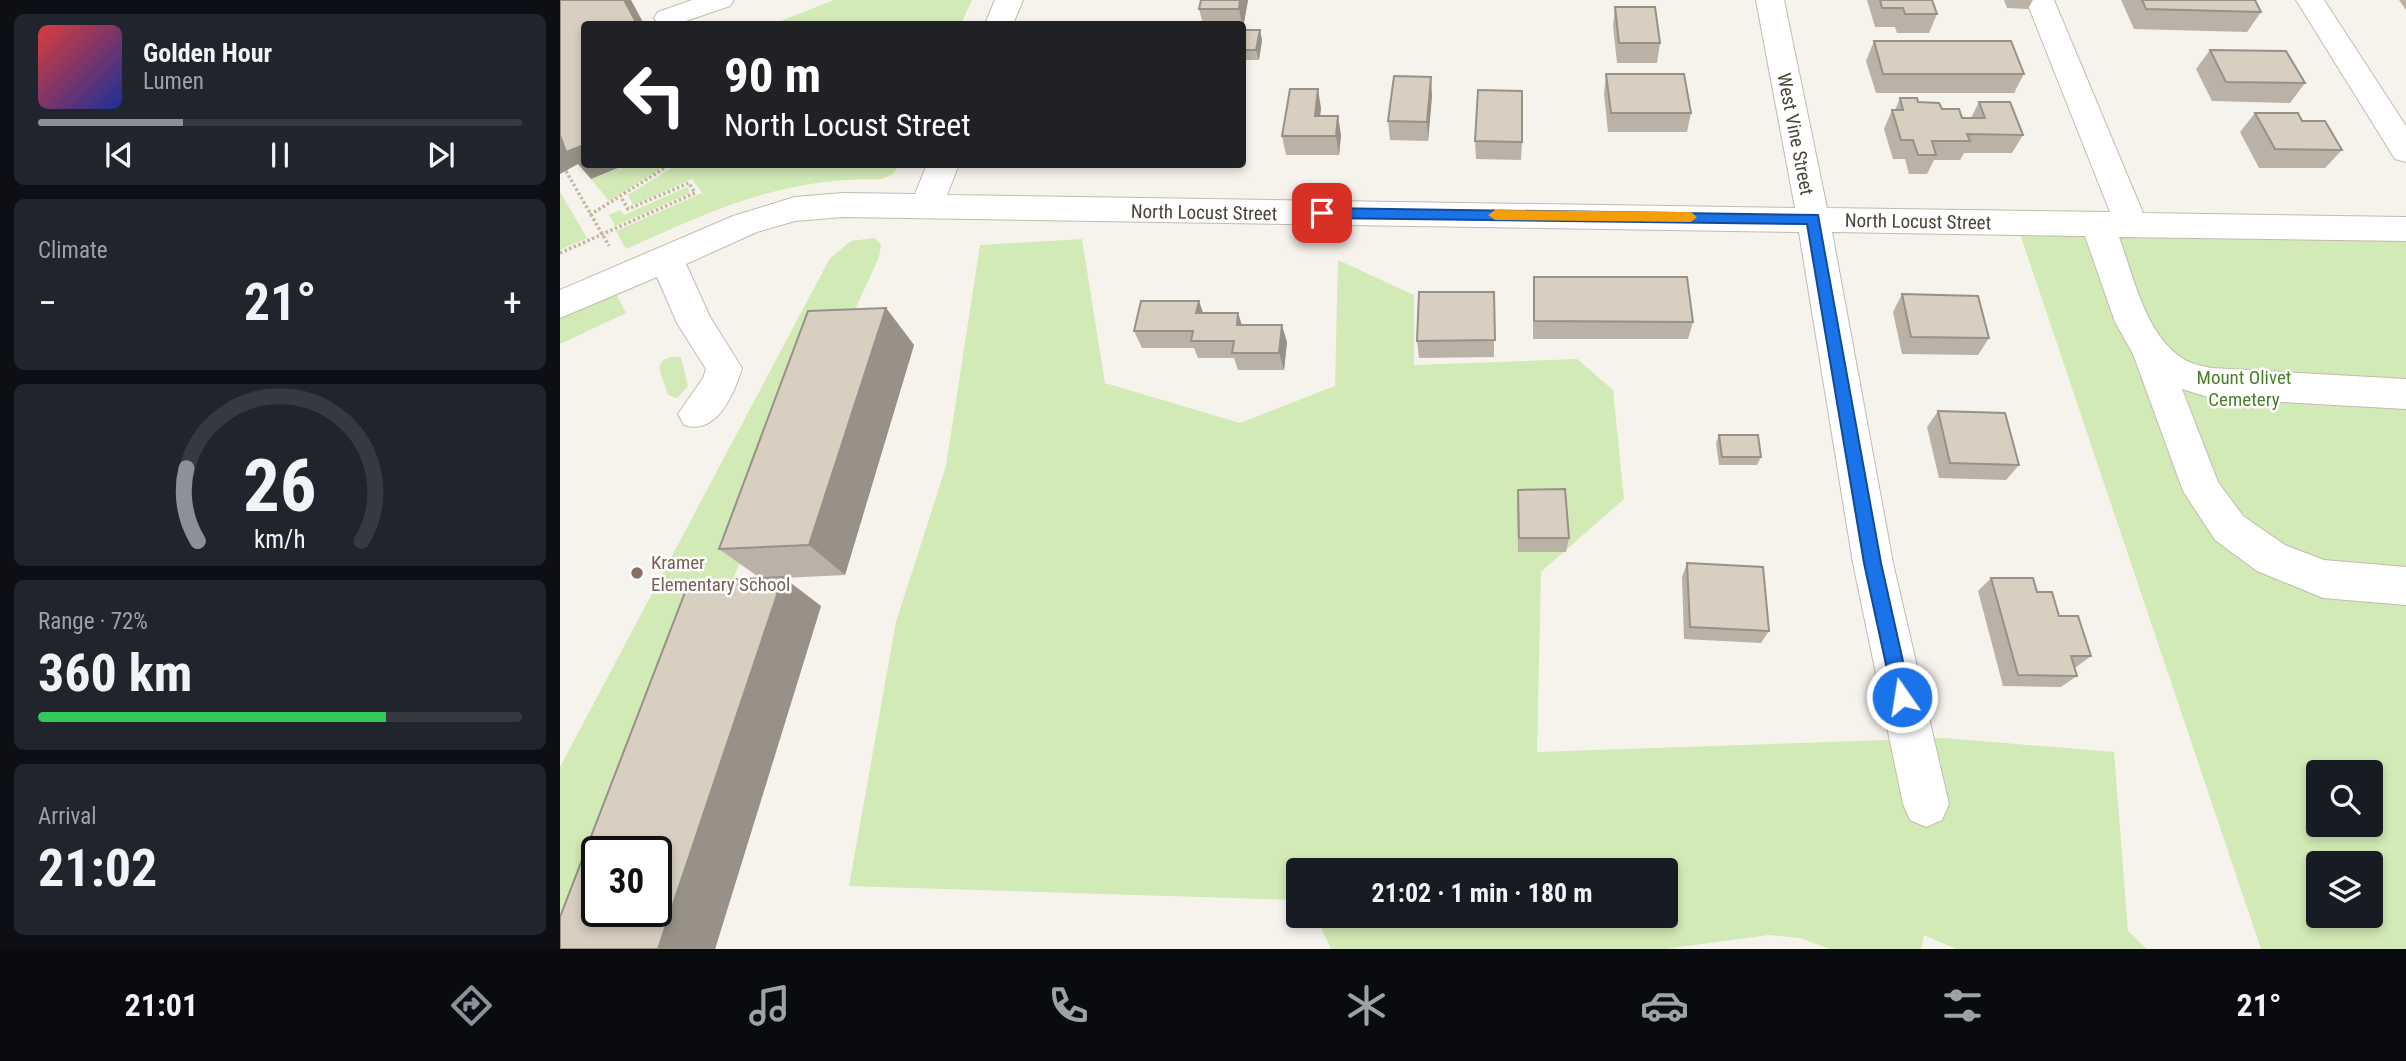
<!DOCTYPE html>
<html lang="en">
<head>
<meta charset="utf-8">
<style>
	body { margin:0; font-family:"Roboto Condensed",sans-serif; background:#20242c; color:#f1f3f6; height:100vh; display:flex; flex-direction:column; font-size:26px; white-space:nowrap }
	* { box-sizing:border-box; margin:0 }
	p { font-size:23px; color:#9ea1a6 }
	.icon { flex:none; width:38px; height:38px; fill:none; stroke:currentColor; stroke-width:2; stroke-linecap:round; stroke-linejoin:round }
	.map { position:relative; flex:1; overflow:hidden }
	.panel { display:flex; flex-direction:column; gap:14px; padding:14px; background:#0d0f14; width:560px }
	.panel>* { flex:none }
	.top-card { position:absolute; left:21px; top:21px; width:665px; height:147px; border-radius:7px; box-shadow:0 4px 10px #0003; background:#202124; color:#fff; overflow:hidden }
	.fabs { position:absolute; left:1746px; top:760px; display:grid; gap:14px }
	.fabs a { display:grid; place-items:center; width:77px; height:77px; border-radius:7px; background:#171b24; box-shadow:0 4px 10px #0003; font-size:35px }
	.speed { position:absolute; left:21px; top:836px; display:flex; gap:14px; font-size:35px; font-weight:700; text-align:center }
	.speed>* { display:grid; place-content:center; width:91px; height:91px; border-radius:50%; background:#171b24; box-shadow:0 4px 10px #0003; line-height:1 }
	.speed .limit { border:4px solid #111; border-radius:10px; background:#fff; color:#111 }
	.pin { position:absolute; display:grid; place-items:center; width:60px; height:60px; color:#fff; margin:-30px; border-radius:14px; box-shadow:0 4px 10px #0006 }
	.me { position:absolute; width:77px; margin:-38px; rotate:347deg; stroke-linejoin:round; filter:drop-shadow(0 0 5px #0008) }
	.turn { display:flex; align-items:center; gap:24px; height:147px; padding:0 28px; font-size:32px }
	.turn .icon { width:91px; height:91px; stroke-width:2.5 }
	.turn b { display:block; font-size:49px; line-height:60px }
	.big { font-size:52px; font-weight:700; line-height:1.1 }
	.panel .tile { flex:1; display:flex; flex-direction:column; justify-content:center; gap:10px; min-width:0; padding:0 24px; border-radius:10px; background:#20242c }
	.panel .dial { align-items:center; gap:0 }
	.dial svg { height:182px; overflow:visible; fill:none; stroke:#363941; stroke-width:7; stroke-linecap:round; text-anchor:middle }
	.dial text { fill:#f1f3f6; stroke:none }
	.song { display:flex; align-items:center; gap:21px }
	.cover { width:84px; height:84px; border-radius:10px; background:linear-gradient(135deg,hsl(0 70% 55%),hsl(230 70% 35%)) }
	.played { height:7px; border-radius:4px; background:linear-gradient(90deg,#8c9099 30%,#363941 30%) }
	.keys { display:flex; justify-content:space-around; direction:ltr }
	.heat { display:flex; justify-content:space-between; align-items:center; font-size:38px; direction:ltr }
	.charge { height:10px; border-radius:5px; background:linear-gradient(90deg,#34c759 72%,#363941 0) }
	.trip { position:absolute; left:726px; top:858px; width:392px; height:70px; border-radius:7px; background:#171b24; box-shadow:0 4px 10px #0003; font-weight:700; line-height:70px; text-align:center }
	.tabs { display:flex; height:112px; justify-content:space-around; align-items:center; background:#090b0e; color:#9ea1a6 }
	.tabs .icon { width:49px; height:49px }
	.tabs .current { color:#8c9099 }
	.tabs b { font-size:32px; color:#f1f3f6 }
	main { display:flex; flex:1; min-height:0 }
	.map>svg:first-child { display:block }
	.green { fill:#d2eab5; fill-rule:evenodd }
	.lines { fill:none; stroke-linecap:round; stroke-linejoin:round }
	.minor-casing { stroke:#c2bbae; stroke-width:2 }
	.path { stroke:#c4b79f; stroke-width:3.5; stroke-dasharray:2.5 2.5; stroke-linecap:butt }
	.minor { fill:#fff; fill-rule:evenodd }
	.wall { fill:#bab2a6 }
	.shaded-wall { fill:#979187 }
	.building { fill:#d8cfc1; stroke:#979187; stroke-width:2; fill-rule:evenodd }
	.route { fill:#1a73e8; stroke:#114b97; stroke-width:2 }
	.slow { fill:#f59e0b }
	.education-dot { fill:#8d6e63; stroke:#fff; stroke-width:2.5 }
	.labels { text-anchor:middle; stroke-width:5; stroke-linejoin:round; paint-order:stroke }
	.street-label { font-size:19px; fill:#4b4439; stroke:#fff }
	.park-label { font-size:19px; fill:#4a7f2a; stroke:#fff }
	.education-label { font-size:19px; fill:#785e54; stroke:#fff; text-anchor:start }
</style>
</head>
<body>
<main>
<section class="panel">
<div class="tile">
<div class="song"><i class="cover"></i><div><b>Golden Hour</b><p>Lumen</p></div></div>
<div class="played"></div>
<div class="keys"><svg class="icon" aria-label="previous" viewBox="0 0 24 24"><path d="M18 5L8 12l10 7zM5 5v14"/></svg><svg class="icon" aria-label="pause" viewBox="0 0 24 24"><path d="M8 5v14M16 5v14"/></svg><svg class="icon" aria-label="next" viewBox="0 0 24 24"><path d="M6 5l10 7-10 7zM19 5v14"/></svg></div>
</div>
<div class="tile"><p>Climate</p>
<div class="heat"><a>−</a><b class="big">21°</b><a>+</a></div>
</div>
<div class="tile dial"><svg viewBox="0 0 100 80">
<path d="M14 69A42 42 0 1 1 86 69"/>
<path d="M14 69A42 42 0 0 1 9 37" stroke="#8c9099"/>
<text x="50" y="56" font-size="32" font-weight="700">26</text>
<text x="50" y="72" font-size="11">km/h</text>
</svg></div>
<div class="tile"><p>Range · 72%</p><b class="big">360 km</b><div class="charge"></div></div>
<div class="tile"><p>Arrival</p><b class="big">21:02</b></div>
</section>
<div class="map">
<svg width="1846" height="949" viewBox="0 0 1846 949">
	<rect width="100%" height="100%" fill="#f6f3ec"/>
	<!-- green -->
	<path class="green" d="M274,0H412L401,24H213Z
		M68,165H106L49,201L31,179Z
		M116,165V164L339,165L333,174L321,179C217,179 158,208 66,249L56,231L142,193L132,179L73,205L68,195Z
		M127,187L130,193L55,226L49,215L60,210L64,215Z
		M0,192L27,238L0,250Z
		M1456,222L1846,229V949H1701ZM1759,772H1811V824H1759ZM1759,863H1811V915H1759Z
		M314,238L321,244L319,257L159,609L37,852V912L0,949V767L270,258L291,241Z
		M522,239L545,383L680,423L775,386L778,260L854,295V365L1017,359L1053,390L1064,499L981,572L977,752L1384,738L1554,752L1568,931L1587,949H1396L1364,935L1361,949H1270L1240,938L1209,935L1105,949H771L755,915H1106V870H738V900L289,886L336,622L386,466L420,245Z
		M56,293L66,313L0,344V319Z
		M110,357H121L128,386L117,398L108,395L99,368L102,361Z"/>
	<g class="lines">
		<!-- minor casing -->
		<g class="minor-casing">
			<path id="minor" d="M132,0H174L170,6L117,24H98L94,18L98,12Z
				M435,0H463L453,24H425Z
				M1196,0H1224L1267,208L1550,212L1466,0H1494L1583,213L1846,217V241L1559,237C1574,277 1585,336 1625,360C1632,364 1643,366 1651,368L1846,379V409L1651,398L1622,389L1658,482L1683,516L1725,545L1764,560L1846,567V605L1763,598L1697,571L1655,540L1623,491L1573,354L1555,322L1525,236L1272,232L1333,563L1389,804L1382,820L1366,827L1350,820L1343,804L1293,563L1239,232L283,217L235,221L197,232L126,264L150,317L182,368C174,395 156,436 124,425L118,414L143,378L146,369L117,323L97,277L0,318V290L173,216L235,197L283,193L355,194L367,164H399L387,195L1235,208Z
				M1736,0H1764L1846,126V162L1835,159Z"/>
		</g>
		<!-- path -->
		<path class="path" d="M6,171L49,246
			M30,215L111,164
			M0,253L135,193L129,183L68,209L61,197"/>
		<!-- minor -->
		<use href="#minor" class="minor"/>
	</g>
	<!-- wall -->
	<path class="wall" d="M688,0L683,28L682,24H643L639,9Z
		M1307,0H1372L1377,14L1369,33H1337L1335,27H1315Z
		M1444,0H1473L1468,9L1447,8Z
		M1561,0H1695L1701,12L1687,32L1574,29Z
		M1839,0H1846V10Z
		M1055,7L1100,43L1097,63H1057L1053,26Z
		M682,30L702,40L699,60H682Z
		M1314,41L1464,74L1454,93H1316L1306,61Z
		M1650,50L1745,83L1730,103L1652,101L1636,69Z
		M1046,74L1131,113L1127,132H1048L1044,94Z
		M872,96L868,141L830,140L828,121Z
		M1340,98L1382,109L1402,118H1411L1419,102L1463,135L1452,153H1404L1400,160H1374L1367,174H1349L1345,159H1333L1324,129L1332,110H1335Z
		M761,108L760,116L781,135L779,155H726L722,136Z
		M1695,113L1742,121L1782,150L1765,168H1699L1680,132Z
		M915,141L962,142L961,160L916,159Z
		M974,277L1133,322L1128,339H973V294Z
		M934,292V357L859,358L857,341Z
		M1342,294L1429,338L1418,355L1342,354L1333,312Z
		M326,308L354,345L285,575L223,578L261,606L155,949H0L200,578L159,549Z
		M643,313H678L682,325L727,342L724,370H678L674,358H638L634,348H582L574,331Z
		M1378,411L1459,465L1446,480L1379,478L1367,427Z
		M1159,435L1201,457L1197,465H1159L1156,443Z
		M958,490L1009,538L1006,552H958L957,505Z
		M1127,563L1209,631L1201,643L1124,639L1122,577Z
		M1431,578L1477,592L1499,616L1531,656L1515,668L1517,676L1501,687L1443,686L1418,591Z"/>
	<!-- shaded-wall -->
	<path class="shaded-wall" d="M64,0H71L84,24H77Z
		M680,0H688L683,28L679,9Z
		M700,30L702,40L699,60L696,50Z
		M871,77L872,96L868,141L867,122Z
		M758,89L761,108L758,135L755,116Z
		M682,108L686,123L683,145L682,144Z
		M778,116L781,135L779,155L776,136Z
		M0,134L24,145V164H68L31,179L18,164L0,174Z
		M639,301L645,318L636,313Z
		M326,308L354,345L285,575L249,545Z
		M678,313L683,330L677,325Z
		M722,325L727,342L724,370L719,353Z
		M223,577L261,606L155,949H98Z"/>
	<!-- building -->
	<path class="building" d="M0,0H64L77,24H24V145L6,152L0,135Z
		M641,0H680L679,9H639Z
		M1320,0H1372L1377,14H1345L1343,8H1322Z
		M1582,0H1695L1701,12L1586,9Z
		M1055,7H1095L1100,43H1059Z
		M682,30H700L696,50H682Z
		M1314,41H1451L1464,74H1323Z
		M1650,50L1726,51L1745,83L1666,82Z
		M1046,74H1124L1131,113H1051Z
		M834,76L871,77L867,122L828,121Z
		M730,89H758L755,116H778L776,136H722Z
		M918,90L962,91V142L915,141Z
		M1340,98H1357L1358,102L1379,103L1382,109H1399L1402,118H1425L1419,102H1450L1463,135L1407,134L1410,141H1372L1376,155H1358L1353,140H1341L1332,110H1343Z
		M1695,113H1738L1742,121H1765L1782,150L1715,149Z
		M974,277H1127L1133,322L974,321Z
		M859,292H934L935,340L857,341Z
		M1342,294L1418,296L1429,338L1351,337Z
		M581,301H639L636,313H678L677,325H722L719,353H672L674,341H631L633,331H574Z
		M326,308L249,545L159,549L248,311Z
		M1378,411L1445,413L1459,465L1390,463Z
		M1159,435H1198L1201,457H1162Z
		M1005,489L1009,538H959L958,490Z
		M1127,563L1203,567L1209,631L1130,627Z
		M223,577L98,949H0V917L129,582ZM37,852H96V912H37Z
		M1431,578H1473L1477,592H1492L1499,616H1518L1531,656H1511L1517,676L1458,675Z"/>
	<!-- route -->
	<path class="route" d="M762,208L1258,215L1321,563L1351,697L1348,703L1342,706L1336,703L1333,697L1304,563L1247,224L762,218L755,213Z"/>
	<!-- slow -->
	<path class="slow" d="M935,210L1131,212L1137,217L1131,222L935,220L928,215Z"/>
	<!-- markers -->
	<circle class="education-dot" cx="77" cy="573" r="7"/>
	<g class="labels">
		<!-- street labels -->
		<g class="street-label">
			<text transform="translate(1236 134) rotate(79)" y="7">West Vine Street</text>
			<text transform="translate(644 212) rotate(1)" y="7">North Locust Street</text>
			<text transform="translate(1358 221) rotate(1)" y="7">North Locust Street</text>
		</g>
		<!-- park labels -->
		<g class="park-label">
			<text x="1684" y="384">Mount Olivet<tspan x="1684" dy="22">Cemetery</tspan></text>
		</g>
		<!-- education labels -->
		<g class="education-label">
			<text x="91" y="569">Kramer<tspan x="91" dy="22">Elementary School</tspan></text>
		</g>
	</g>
</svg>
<div class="fabs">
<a><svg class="icon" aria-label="search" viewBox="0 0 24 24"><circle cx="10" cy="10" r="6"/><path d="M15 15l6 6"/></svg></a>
<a><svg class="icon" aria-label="layers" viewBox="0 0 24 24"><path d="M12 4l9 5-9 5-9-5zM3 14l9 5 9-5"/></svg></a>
</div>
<div class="speed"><div class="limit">30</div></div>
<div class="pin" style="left:762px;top:213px;background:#d93025"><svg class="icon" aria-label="arrive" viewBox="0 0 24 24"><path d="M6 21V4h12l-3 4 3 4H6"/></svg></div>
<svg class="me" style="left:1342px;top:697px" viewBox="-20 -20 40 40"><circle r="17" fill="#1a73e8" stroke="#fff" stroke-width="3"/><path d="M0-11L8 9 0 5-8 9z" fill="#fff"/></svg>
<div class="trip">21:02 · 1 min · 180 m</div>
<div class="top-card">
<div class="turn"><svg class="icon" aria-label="left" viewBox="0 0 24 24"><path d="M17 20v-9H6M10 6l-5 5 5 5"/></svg><div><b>90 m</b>North Locust Street</div></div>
</div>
</div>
</main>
<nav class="tabs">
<b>21:01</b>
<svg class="icon current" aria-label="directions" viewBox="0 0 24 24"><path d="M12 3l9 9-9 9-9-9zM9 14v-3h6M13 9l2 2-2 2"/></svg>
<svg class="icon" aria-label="music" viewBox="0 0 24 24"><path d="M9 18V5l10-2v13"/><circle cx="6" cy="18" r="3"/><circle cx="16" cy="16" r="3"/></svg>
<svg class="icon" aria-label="phone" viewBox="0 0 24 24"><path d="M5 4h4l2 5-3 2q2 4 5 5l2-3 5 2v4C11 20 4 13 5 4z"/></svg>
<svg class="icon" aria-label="climate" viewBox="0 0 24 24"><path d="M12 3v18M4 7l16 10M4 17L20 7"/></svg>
<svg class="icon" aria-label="car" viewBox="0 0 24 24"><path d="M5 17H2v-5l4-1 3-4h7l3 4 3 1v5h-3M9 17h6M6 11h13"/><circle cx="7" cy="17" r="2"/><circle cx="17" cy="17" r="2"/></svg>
<svg class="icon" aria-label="filters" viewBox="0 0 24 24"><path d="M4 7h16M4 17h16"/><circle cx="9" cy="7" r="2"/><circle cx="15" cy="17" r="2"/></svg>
<b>21°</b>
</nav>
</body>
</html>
